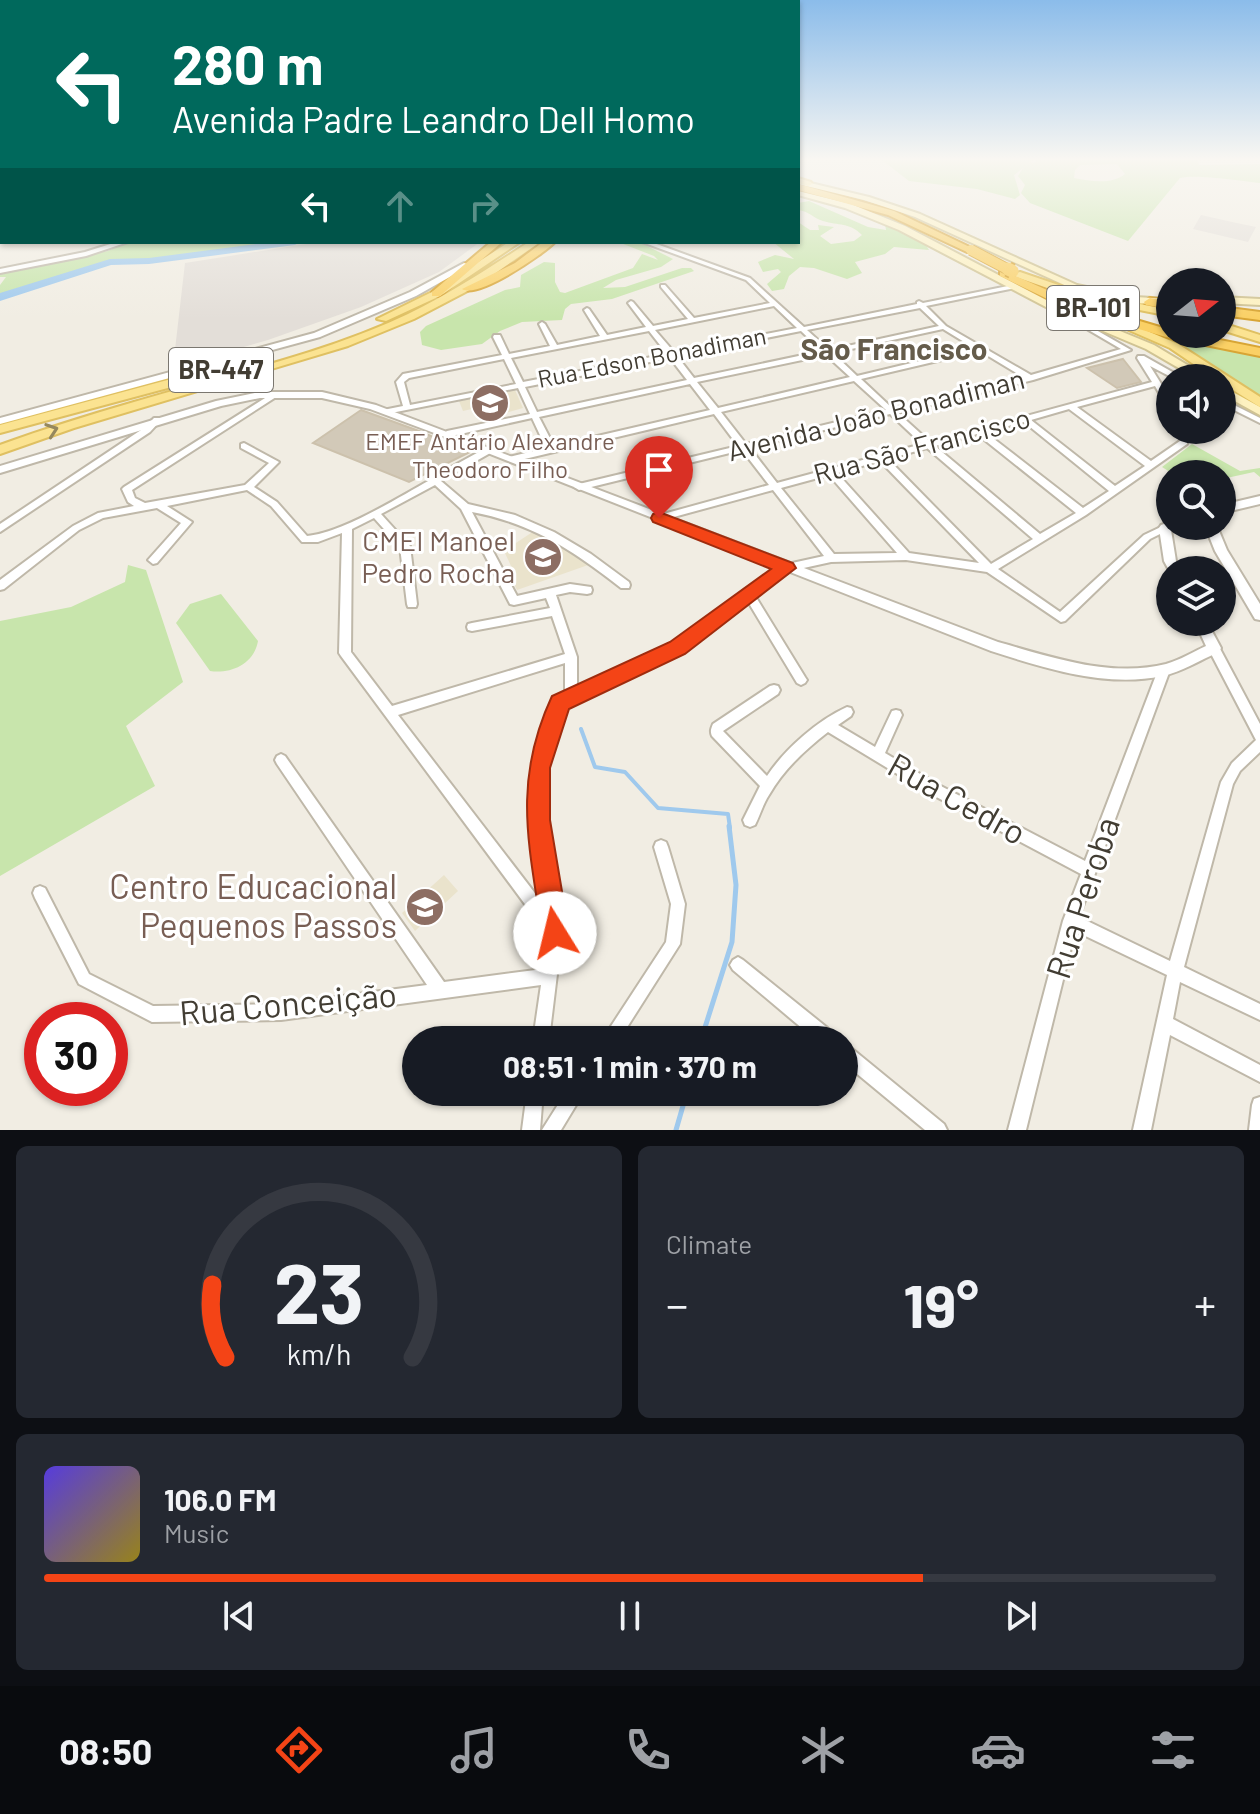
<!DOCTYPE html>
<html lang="en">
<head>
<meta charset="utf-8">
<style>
	body { margin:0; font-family:Barlow,sans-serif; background:#242831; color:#f1f3f6; height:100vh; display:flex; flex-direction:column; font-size:30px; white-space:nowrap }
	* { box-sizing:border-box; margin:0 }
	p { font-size:26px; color:#9ea1a6 }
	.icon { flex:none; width:44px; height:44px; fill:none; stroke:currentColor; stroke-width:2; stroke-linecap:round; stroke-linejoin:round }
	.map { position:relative; height:1130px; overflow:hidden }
	.drawer { display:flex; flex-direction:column; gap:16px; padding:16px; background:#0d0f14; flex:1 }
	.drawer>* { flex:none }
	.top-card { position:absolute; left:0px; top:0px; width:800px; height:244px; box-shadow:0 2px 6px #0004; background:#00695c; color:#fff; overflow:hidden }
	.needle { width:52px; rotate:73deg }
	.buttons { position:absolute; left:1156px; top:268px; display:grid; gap:16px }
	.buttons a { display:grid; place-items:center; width:80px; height:80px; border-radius:50%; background:#171b24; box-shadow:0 2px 6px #0004; font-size:40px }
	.speed { position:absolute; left:24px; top:1002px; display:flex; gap:16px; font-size:40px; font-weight:700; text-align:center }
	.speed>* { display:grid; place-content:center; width:104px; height:104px; border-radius:50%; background:#171b24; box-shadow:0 2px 6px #0004; line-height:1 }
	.speed .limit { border:12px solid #d22; background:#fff; color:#111 }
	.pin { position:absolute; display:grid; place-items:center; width:68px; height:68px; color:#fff; margin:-82px -34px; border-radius:50% 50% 50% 0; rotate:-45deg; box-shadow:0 0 8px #0007 }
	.pin .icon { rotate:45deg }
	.me { position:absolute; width:88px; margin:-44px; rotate:351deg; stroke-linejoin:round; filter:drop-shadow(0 0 6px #0008) }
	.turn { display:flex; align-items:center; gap:28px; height:168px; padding:0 40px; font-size:36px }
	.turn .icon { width:104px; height:104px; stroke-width:2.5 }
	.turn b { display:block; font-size:56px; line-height:68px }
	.lanes { display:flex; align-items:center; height:76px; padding:0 40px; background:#0003; justify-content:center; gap:40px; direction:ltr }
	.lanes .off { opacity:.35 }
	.big { font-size:60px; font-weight:700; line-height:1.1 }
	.drawer .widget { flex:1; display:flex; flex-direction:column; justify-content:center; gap:12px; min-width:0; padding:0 28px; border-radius:12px; background:#242831 }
	.drawer .dial { align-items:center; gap:0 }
	.dial svg { height:208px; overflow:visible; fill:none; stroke:#363941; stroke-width:7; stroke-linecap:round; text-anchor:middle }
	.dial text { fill:#f1f3f6; stroke:none }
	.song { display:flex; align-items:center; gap:24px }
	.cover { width:96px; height:96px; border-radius:12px; background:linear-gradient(135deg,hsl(250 70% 55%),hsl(50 70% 35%)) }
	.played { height:8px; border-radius:4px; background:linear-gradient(90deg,#f44416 75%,#363941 75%) }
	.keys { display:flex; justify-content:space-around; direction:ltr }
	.heat { display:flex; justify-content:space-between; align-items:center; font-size:44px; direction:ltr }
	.drawer .tiles { flex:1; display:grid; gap:16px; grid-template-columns:1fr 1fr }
	.widget:last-child { grid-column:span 2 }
	.trip { position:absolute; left:402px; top:1026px; width:456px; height:80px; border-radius:40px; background:#171b24; box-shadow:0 2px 6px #0004; font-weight:700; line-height:80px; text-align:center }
	.menu { display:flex; height:128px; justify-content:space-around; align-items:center; background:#090b0e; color:#9ea1a6 }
	.menu .icon { width:56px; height:56px }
	.menu .selected { color:#f44416 }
	.menu b { font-size:36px; color:#f1f3f6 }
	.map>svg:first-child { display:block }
	.industrial { fill:#e3ded8 }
	.education { fill:#eae3cc }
	.green { fill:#c8e5ac; fill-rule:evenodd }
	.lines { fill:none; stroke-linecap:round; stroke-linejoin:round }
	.stream-far1 { stroke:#9fc9ed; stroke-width:4 }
	.stream { stroke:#9fc9ed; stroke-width:5 }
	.river { fill:#9fc9ed; fill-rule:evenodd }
	.building { fill:#d2c9b8; stroke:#ccc1ac; stroke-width:2 }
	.minor-casing { stroke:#bfb8a9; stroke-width:4 }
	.tertiary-casing { stroke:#bfb8a9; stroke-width:4 }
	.secondary-casing { stroke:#d0c393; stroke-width:4 }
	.primary-casing { stroke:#dfc062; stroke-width:4 }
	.motorway-casing { stroke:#d8a535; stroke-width:4 }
	.minor { fill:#fff; fill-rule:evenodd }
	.tertiary { fill:#fff; fill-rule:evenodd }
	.secondary { fill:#fdf1c0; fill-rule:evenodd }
	.primary { fill:#fbe391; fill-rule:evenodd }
	.motorway { fill:#fad065; fill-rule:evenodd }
	.motorway-bridge-far1-casing { stroke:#d8a535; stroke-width:12; stroke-linecap:butt }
	.motorway-bridge-casing { stroke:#d8a535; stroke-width:16; stroke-linecap:butt }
	.motorway-bridge-far1 { stroke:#fad065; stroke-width:10 }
	.motorway-bridge { stroke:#fad065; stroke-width:13 }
	.oneway { stroke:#95885d }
	.route { fill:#f44416; stroke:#9f2c0e; stroke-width:2 }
	.labels { text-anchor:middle; stroke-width:6; stroke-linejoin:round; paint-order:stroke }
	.far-street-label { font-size:24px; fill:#423d33; stroke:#fff }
	.far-education-label { font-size:24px; fill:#785e54; stroke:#fff }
	.shield { fill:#fff; stroke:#7b7770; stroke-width:2 }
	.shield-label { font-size:26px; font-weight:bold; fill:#423d33 }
	.street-label { font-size:28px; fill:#423d33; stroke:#fff }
	.education-label { font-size:28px; fill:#785e54; stroke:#fff; text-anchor:end }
	.far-district-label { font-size:30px; font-weight:bold; fill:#655c4b; stroke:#fff }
	.near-street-label { font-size:34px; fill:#423d33; stroke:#fff }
	.near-education-label { font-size:34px; fill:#785e54; stroke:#fff; text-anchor:end }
</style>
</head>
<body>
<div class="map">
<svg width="1260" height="1130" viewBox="0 0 1260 1130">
	<rect width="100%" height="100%" fill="#f1ede3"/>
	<!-- industrial -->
	<path class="industrial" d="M1201,215L1232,222L1256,227L1248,242L1193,229Z
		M319,242H480L439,272L361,307L268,340L173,367L185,263Z"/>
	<!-- education -->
	<path class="education" d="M515,390L523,408L498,415L493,404L463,411L459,401Z
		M534,531L591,564L517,590L506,568L511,566L504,551Z
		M444,875L458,891L415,931L402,913Z"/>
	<!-- green -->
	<path class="green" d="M882,160H1031L1032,164L1038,160H1198L1199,165L1260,164V183C1239,181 1198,174 1180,178L1128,241L1030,203L1021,193L1025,185L1018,176L1023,168L1014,175L1020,195L1015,199L977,189L909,181ZM1117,164L1125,174C1111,185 1091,181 1074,178L1075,170L1080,165Z
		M809,201L868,227L886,230L885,224H889L924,242L929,250L894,247L885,254L855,262L862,273L847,279L814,268L800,267L789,276L784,289L772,291L767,284L781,272L778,269L763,272L758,262L775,255L794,259L773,242H798V222L810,230H819L818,225L834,227L820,236L831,244L854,241L862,235C849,222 839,226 823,221C813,218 809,211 798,210V203Z
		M127,242H295L138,262H110L0,297V285L6,277H0V272L108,251Z
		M618,242H639L673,259L661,267L616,280L603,288L625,287L682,268H691L694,271L612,299L571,304L565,309L562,320L522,322L500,331L482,344L441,350L422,345L420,332L426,326L505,290L520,287L521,275L544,262L555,263V282L560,292L565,293L633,268L642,254L658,260L654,256Z
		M1160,335L1260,356V399Z
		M1192,444L1240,471L1260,468V477L1254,472L1222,479V474H1173L1162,467Z
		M128,565L146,570L183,682L126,726L155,786L0,876V621L71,607L125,582Z
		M221,594L258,641C254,664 231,674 210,671L176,623L190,604Z"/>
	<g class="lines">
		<!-- stream-far1 -->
		<path class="stream-far1" d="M581,729L595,767L625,772L658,808L728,814L730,828"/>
		<!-- stream -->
		<path class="stream" d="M701,1040L732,942L736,885L729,826
			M676,1130L687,1092"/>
		<!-- river -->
		<path class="river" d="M271,242H300L295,245L149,264L111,265L0,301V293L110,259L149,258Z"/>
	</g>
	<!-- building -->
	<path class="building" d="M1123,359L1141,382L1117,388L1087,368Z
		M361,410L419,431L470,452L409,482L313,443Z"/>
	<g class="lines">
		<!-- minor casing -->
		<g class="minor-casing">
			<path id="minor" d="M642,242H651L750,278L804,327L917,304V302L919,301L923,303L1013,285L1015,286V288L926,306L946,326L1031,375L1121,349L1051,308L1056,307L1131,350L1033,380L898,413L930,442L1152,382L1137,358L1138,356H1144L1183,378H1173L1150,366L1170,398V407H1167L1155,386L1077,407L1151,461L1180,441V430H1188L1187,444L1086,515L998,569L1060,612L1144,535L1165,525L1170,528L1168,530L1150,539L1065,621L1061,622L987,572L906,560L831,562L790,571L754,594L805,677L807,680L805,683L801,685L797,683L747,600L682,651L565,706L545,768V820L562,933L549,1040H533L541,985L281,1020L152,1022L79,984L35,898L33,893L35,888L40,886L45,888L89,974L153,1006L281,1004L427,985L277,764L275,760L277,756L281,754L285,756L444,982L543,969L547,934L341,656L339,653L342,533L318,542H302L271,506L247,490L167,506L192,522L157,563L153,564L148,560L181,523L157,508L103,518L79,530L4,589L0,590V580L73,526L98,513L134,506L128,502L122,489L124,487L273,393L277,395L276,397L132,490L135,498L145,503L245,485L269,463L241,448V444L244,443L279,462L254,487L277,502L307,536C342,533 399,497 430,480L431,477L435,476L486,448H492V452L441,481L468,504L515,515L554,532L591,554L629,582L630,585L629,588H621C574,551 532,523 472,512L517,596L570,584L591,587L592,590L591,593L587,594L570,592L556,595L577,657V690L674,645L744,590L783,565L824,556L773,490L659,521L656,520L654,518L656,516L769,485L742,450L579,490L574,487L579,484L738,446L714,414L512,462L508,459L509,457L546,448L532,418L447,437L443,434L447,431L530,414L518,388L386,414L382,412L383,410L403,406L396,382L403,374L502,355L493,337L494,335H500L509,354L550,346L539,324L542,322L545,324L557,345L600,336L584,310L587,308L589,309L607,335L646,327L628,303L631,301L633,302L653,326L688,319L661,287V285H665L694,318L770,303L746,280ZM774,306L797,328L674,352L655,330ZM920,308L939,326L829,350L807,330ZM943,329L974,348L857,376L833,353ZM649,331L667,354L523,382L511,358ZM801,331L822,351L694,378L677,356ZM980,351L1023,377L893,409L861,379ZM826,355L850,377L718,408L697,382ZM670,358L687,380L537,412L525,387ZM504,359L516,384L410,405L404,382L409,378ZM854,381L886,410L746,444L721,412ZM690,384L710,410L554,446L539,417ZM1069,409L1145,466L1115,486L1031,420ZM890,414L922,444L777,483L750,448ZM1024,422L1109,491L1083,508L985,432ZM977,434L1076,513L1040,534L935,446ZM927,448L1033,539L991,564L888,459ZM880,461L979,563L909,553L837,473ZM829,475L897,553L834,554L781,488ZM435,485L461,509L510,604L514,605L546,598L550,608L472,623L468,624L467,627L468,630L472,631L552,616L565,654L392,706L351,652L352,529L374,518L400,547L407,604L408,607H416L417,604L410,546L381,514ZM565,663V695L556,699L554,703L533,768L531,820L544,905L398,715Z
				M1222,399L1260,418V423L1222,404Z
				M154,418H160L161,420L150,432L0,532V524L144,428Z
				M1214,643L1218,645L1260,724V752L1240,771L1233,784L1184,967L1260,1004V1020L1180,982L1173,1019L1260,1065V1082L1170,1035L1151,1130H1133L1167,975L1075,931L1026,1130H1008L1063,921L1081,874L927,792L828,732C805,750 784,769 769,795C763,804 760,815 755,825L750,827L745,825L743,820L760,786L712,736C710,731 711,729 713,724L770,686L774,685L778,686L780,690L778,694L723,731L767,776C785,749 818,720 847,707L851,708L853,712L851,716L838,725L875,747L892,711L896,710L900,711L902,715L885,753L937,784L1085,861L1158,670L1160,667L1164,665L1168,667L1170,670L1079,917L1170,961L1221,782L1232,763L1256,740L1208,648L1210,645Z
				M661,840L666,842L668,847L685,904L680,944L619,1040H602L666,942L671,904L654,847L656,842Z
				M738,957L743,960L835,1034L837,1040H816L733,970L730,965L733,960Z
				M844,1045L850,1047L944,1124L947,1130H925L844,1063Z
				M527,1092H543L540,1130H522Z
				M566,1092H584L561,1130H542Z
				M1260,1097V1130H1249L1252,1105L1254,1099Z"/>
		</g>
		<!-- tertiary casing -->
		<g class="tertiary-casing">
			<path id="tertiary" d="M117,242H128L86,256L0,273V269L85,252Z
				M464,263L471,265L416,296L320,337L0,424V418L314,333L410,292Z
				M260,392H322L376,405L998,642C1051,657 1111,678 1166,664C1180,660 1193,652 1206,646L1195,622H1207L1221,648L1219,652C1200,660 1182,672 1162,676C1106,688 1044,668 991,651L485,452L370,409L322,398H260L221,406L0,473V466L216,401Z
				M1260,496V504L1222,513V505Z
				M1170,522V526H1176L1171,530L1176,561L1181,570H1170V572L1164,561L1159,528L1161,525Z
				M1205,526H1217L1227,550L1260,604V620L1255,619L1215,551Z"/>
		</g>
		<!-- secondary casing -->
		<g class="secondary-casing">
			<path id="secondary" d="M798,180L869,197L920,214L1077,285L1135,297L1170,299V305L1135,303L1071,288L915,217L864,200L798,184Z
				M798,191L851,204L905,226L1052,303L1154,345L1209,378H1196L1146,349L1046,307L899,230L845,208L798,195Z
				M1222,297L1260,299V305L1222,303Z
				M1222,386L1260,407V415L1222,394Z"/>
		</g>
		<!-- primary casing -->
		<g class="primary-casing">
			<path id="primary" d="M798,178L811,182L812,184L808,186L798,183Z
				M509,242H520L440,296L386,321L377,319L432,292Z
				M529,242H540L477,286L414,319L348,346L74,428L0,454V445C44,429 89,415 134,402C225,375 321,355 408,314C451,293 489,268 529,242Z
				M1020,272L1079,292L1170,310V316L1073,297L1016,277V273Z
				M1112,316L1178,344L1260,397V407L1222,383V378H1214L1170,348L1108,321L1107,319Z
				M1222,323L1260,335V342L1222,330Z
				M242,360L248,364L246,367L0,433V425Z"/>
		</g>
		<!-- motorway casing -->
		<g class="motorway-casing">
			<path id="motorway" d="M798,184L894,211L976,250L967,252L888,215L798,190Z
				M491,242H502L440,296H432V292Z
				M543,242H555C542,255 478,299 462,289L515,263Z
				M1004,271L1072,301L1170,330V334H1190L1260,348V356L1166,337L1064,307L1000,276V272Z
				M1150,298L1170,301V309L1146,305L1144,302Z
				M1222,307L1260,312V320L1222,315Z"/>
		</g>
		<!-- minor -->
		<use href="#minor" class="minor"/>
		<!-- tertiary -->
		<use href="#tertiary" class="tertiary"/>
		<!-- secondary -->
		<use href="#secondary" class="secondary"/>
		<!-- primary -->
		<use href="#primary" class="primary"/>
		<!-- motorway -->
		<use href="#motorway" class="motorway"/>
		<!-- motorway-bridge-far1 casing -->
		<g class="motorway-bridge-far1-casing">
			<path id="motorway-bridge-far1" d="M971,250L1011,271"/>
		</g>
		<!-- motorway-bridge casing -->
		<g class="motorway-bridge-casing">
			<path id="motorway-bridge" d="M1008,269L1012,271"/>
		</g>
		<!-- motorway-bridge-far1 -->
		<use href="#motorway-bridge-far1" class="motorway-bridge-far1"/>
		<!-- motorway-bridge -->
		<use href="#motorway-bridge" class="motorway-bridge"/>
	</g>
	<!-- one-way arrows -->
	<defs><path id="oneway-chevron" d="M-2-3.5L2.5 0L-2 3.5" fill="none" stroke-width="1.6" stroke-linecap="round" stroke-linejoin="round" transform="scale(2)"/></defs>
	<use class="oneway" href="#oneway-chevron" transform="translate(52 430) rotate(-19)"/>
	<!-- sky -->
	<linearGradient id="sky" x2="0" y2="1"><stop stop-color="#8bbcea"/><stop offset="0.5" stop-color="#f9f7f2"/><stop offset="1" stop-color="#f9f7f2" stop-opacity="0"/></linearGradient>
	<rect width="1260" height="319" fill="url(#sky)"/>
	<!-- route -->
	<path class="route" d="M659,512L793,563L796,568L685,654L569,709L550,768V820L569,933L565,942L555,946L546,942L542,933C529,844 512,782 552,696L670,642L771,569L653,522L651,518L653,514Z"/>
	<!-- icons -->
	<defs>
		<g id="school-disc" transform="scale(2)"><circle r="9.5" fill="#8d6e63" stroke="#fff"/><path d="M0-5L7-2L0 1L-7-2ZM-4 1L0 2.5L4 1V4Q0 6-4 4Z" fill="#fff"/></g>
	</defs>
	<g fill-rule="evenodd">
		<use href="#school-disc" x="490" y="403"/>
		<use href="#school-disc" x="543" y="557"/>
		<use href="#school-disc" x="425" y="907"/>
	</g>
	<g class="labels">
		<!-- far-street labels -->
		<g class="far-street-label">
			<text transform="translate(652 358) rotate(-11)" y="8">Rua Edson Bonadiman</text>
		</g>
		<!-- far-education labels -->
		<g class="far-education-label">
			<text x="490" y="450">EMEF Antário Alexandre<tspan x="490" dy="28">Theodoro Filho</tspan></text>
		</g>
		<!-- shield labels -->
		<g class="shield">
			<rect x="1047" y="286" width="92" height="44" rx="6"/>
			<rect x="169" y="348" width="104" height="44" rx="6"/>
		</g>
		<g class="shield-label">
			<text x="1093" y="317">BR-101</text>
			<text x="221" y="379">BR-447</text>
		</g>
		<!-- street labels -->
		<g class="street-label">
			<text transform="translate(876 415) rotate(-14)" y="10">Avenida João Bonadiman</text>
			<text transform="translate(922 446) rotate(-15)" y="10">Rua São Francisco</text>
		</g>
		<!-- education labels -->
		<g class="education-label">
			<text x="515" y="551">CMEI Manoel<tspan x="515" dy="32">Pedro Rocha</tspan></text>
		</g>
		<!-- far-district labels -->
		<g class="far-district-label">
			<text x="894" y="360">São Francisco</text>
		</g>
		<!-- near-street labels -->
		<g class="near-street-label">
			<text transform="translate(957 799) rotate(29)" y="12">Rua Cedro</text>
			<text transform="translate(1083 898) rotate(-72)" y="12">Rua Peroba</text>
			<text transform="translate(288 1004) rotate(-5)" y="12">Rua Conceição</text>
		</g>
		<!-- near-education labels -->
		<g class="near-education-label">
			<text x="397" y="899">Centro Educacional<tspan x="397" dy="39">Pequenos Passos</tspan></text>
		</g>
	</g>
</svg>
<div class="buttons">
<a><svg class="needle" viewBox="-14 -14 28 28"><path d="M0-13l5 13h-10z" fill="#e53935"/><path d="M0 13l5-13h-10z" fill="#9ea1a6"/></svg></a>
<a><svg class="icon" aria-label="sound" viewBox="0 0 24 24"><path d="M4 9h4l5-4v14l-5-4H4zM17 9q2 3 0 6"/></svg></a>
<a><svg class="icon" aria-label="search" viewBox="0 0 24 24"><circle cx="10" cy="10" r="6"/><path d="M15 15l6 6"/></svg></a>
<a><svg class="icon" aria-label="layers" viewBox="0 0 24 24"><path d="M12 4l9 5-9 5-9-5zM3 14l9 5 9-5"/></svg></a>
</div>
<div class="speed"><div class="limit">30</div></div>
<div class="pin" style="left:659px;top:518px;background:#d93025"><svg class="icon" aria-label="arrive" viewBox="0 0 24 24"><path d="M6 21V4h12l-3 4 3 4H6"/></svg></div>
<svg class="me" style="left:555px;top:933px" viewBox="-20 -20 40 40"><circle r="19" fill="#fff"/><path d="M0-13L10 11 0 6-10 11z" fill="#f44416"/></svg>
<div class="trip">08:51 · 1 min · 370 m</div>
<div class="top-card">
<div class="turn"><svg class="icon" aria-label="left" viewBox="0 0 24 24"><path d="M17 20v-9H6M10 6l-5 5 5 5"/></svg><div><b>280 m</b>Avenida Padre Leandro Dell Homo</div></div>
<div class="lanes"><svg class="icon" aria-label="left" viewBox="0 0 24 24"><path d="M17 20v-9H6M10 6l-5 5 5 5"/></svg><svg class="icon off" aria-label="ahead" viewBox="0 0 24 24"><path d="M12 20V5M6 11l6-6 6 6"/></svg><svg class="icon off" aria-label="right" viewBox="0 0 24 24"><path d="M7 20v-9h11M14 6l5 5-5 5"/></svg></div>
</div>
</div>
<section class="drawer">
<div class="tiles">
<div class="widget dial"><svg viewBox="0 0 100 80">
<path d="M14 69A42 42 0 1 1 86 69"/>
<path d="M14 69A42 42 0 0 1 9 41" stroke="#f44416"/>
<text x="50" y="56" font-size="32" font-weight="700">23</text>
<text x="50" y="72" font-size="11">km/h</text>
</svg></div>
<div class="widget"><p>Climate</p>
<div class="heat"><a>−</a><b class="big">19°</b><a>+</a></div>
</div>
<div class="widget">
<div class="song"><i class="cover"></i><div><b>106.0 FM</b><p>Music</p></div></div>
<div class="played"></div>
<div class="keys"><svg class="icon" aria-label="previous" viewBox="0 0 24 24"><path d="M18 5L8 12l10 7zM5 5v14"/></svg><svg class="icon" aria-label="pause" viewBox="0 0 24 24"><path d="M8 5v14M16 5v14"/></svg><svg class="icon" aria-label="next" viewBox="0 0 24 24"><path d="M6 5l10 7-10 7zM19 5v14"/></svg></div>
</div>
</div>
</section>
<nav class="menu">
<b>08:50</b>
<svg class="icon selected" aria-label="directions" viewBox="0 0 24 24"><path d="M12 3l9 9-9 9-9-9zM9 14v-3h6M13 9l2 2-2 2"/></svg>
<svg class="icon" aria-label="music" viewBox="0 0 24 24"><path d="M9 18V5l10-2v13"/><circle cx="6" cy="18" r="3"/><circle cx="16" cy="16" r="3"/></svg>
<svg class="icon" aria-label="phone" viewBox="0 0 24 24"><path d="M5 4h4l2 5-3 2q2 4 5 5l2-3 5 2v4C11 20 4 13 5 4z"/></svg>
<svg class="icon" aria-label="climate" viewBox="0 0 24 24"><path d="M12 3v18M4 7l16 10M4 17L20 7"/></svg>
<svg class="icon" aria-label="car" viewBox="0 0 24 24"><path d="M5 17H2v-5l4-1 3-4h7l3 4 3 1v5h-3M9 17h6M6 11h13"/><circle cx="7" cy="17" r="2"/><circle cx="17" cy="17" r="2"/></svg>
<svg class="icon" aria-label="filters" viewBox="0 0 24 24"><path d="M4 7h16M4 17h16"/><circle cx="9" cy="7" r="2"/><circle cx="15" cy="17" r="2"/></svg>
</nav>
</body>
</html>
